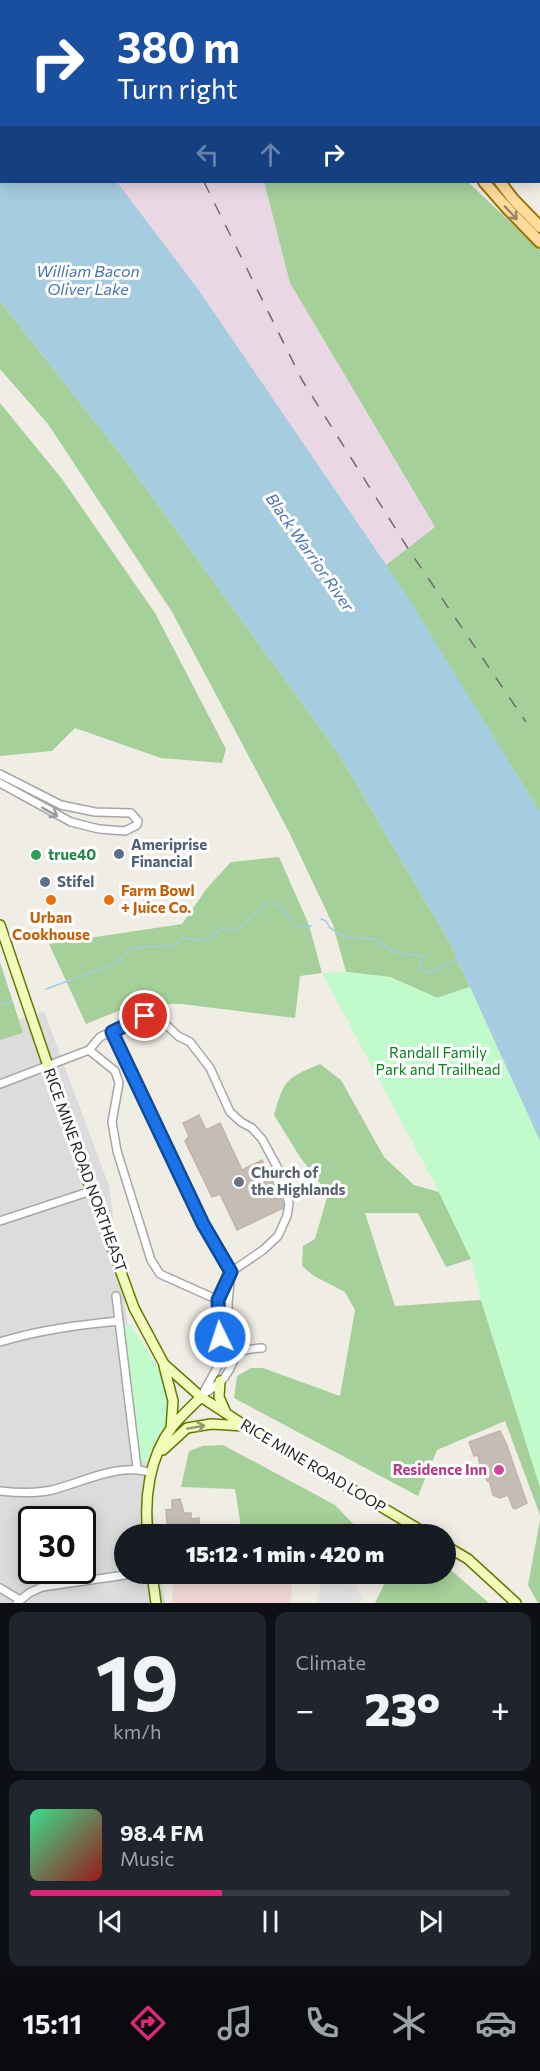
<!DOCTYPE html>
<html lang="en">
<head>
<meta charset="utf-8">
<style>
	body { margin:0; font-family:Commissioner,sans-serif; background:#20242c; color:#f1f3f6; height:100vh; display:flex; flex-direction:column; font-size:22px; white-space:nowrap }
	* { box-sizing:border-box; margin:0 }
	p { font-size:20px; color:#9ea1a6 }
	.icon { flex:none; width:33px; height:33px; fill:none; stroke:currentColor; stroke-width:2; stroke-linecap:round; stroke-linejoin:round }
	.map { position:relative; height:1603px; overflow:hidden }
	.details { display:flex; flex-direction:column; gap:9px; padding:9px; background:#0d0f14; flex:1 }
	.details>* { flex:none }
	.banner { position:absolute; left:0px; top:0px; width:540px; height:183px; box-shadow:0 3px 15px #0003; background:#1a4fa0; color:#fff; overflow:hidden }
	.speed { position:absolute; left:18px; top:1506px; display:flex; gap:12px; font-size:30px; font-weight:700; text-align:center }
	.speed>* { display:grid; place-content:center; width:78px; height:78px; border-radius:50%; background:#171b24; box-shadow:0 3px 15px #0003; line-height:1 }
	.speed .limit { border:3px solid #111; border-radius:9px; background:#fff; color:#111 }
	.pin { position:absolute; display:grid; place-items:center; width:51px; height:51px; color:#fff; margin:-26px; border:3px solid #fff; border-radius:50%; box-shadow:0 2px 6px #0007 }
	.me { position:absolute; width:66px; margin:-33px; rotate:356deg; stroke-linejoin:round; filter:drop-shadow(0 0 4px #0008) }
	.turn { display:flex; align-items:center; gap:21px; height:126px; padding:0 18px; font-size:27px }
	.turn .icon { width:78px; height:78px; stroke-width:2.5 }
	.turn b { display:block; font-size:42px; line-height:51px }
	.lanes { display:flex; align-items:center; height:57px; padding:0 18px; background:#0003; justify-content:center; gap:30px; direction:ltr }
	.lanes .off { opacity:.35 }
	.big { font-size:45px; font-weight:800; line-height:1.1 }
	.details .widget { flex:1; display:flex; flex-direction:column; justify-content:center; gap:9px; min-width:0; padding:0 21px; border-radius:12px; background:#20242c }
	.details .dial { align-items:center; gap:0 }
	.dial b { font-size:78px; line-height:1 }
	.song { display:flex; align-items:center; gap:18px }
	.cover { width:72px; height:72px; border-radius:9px; background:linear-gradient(135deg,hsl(150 70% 55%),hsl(0 70% 35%)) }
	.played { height:6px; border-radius:3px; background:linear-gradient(90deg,#db2777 40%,#363941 40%) }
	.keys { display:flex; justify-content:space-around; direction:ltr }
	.heat { display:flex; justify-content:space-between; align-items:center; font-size:33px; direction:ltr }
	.details .tiles { flex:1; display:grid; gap:9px; grid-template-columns:1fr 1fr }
	.widget:last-child { grid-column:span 2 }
	.trip { position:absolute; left:114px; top:1524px; width:342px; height:60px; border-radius:30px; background:#171b24; box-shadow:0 3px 15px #0003; font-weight:800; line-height:60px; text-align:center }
	.menu { display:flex; height:96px; justify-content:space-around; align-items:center; background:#090b0e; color:#9ea1a6 }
	.menu .icon { width:42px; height:42px }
	.menu .on { color:#db2777 }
	.menu b { font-size:27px; color:#f1f3f6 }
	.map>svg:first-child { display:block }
	.residential { fill:#dddcdc; fill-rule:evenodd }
	.commercial { fill:#f1d8d4 }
	.industrial { fill:#e9d7e4 }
	.forest { fill:#a5d099 }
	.park { fill:#c1fbcb }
	.parking { fill:#e3e3e3 }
	.water { fill:#a5cddf }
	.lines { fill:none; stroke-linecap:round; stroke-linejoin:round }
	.stream { stroke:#a5cddf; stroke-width:1.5 }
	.building { fill:#c5bcb4; stroke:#c2b5a7; stroke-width:1.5 }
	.street-casing { stroke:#a6a6a6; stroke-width:10 }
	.secondary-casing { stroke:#637a02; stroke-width:12 }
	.primary-casing { stroke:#9a7400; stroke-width:14 }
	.street { stroke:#fff; stroke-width:7 }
	.secondary { stroke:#f2fbb8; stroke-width:9 }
	.primary { stroke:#fedc9c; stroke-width:10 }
	.rail { stroke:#6d6d6d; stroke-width:1.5; stroke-dasharray:12 12; stroke-linecap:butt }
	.oneway { stroke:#9a8764 }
	.oneway2 { stroke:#9a9a9a }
	.oneway3 { stroke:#939873 }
	.route-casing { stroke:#114b97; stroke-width:15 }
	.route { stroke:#1a73e8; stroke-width:10 }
	.service-dot { fill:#5c6f8a; stroke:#fff; stroke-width:2 }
	.leisure-dot { fill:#2e9e5b; stroke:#fff; stroke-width:2 }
	.food-dot { fill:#e8710a; stroke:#fff; stroke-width:2 }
	.worship-dot { fill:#6b7280; stroke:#fff; stroke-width:2 }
	.hotel-dot { fill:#d1479c; stroke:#fff; stroke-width:2 }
	.labels { text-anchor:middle; stroke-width:6; stroke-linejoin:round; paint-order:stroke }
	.service-label { font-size:15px; font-weight:bold; fill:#4e5e75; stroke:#fff; text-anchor:start }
	.leisure-label { font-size:15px; font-weight:bold; fill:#27864d; stroke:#fff; text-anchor:start }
	.food-label { font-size:15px; font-weight:bold; fill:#c56008; stroke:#fff; text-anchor:start }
	.park-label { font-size:15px; fill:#09811d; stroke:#fff }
	.street-label { font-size:15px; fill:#1f1f1f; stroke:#fff }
	.worship-label { font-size:15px; font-weight:bold; fill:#5b616d; stroke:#fff; text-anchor:start }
	.hotel-label { font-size:15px; font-weight:bold; fill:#b23c85; stroke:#fff; text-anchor:end }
	.water-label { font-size:16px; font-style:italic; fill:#4975b2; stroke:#fff }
</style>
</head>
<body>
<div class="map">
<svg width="540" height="1603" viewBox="0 0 540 1603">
	<rect width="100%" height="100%" fill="#f0ede5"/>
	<!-- residential -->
	<path class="residential" d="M44,1011L109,1186L156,1534H124V1574H161L165,1603H0V1027ZM32,1520H82V1570H32Z"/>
	<!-- commercial -->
	<path class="commercial" d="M174,1574H292L291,1603H172Z"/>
	<!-- industrial -->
	<path class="industrial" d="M0,0H387L388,1L2,2L1,39Z
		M117,182H264L290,283L435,527L386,565L198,289Z"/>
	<!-- forest -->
	<path class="forest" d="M264,182H468L540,250V812L386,565L435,527L290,283Z
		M0,301L129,465L337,751L450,943L470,987L437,998L390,977L346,972L333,925L289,832L172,612L48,424L0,369Z
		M0,403L62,479L155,613L226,749L222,763L161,758L75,728L52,751L0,756Z
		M279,857L309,925L322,973L300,976L295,1018L182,1004H135L86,1024L49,944L182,924L207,888L231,862Z
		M0,962L23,1033L0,1040Z
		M320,1064L341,1080L384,1157L414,1185L439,1192L471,1259L446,1267L418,1213H365L395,1306L481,1300L540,1487V1515L505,1421L437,1450L418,1496L234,1398L237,1376L251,1368H263L340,1396L355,1310L345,1292L314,1276L302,1266L303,1246L315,1239L328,1194L300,1157L274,1115C284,1079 287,1078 320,1064Z
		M223,1445L335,1505L363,1534H242L235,1489L181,1487L189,1451L203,1446Z
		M540,1520V1603H538L528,1585Z
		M446,1566L489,1603H375L389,1574H446Z"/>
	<!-- park -->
	<path class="park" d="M346,972L390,977L437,998L470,987L540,1141V1487L481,1300L471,1259L439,1192L322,973Z
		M131,1325C146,1351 177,1387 167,1419C163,1434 152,1446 147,1461L143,1463L139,1459L123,1326Z"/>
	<!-- parking -->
	<path class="parking" d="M321,1580L356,1586L362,1600L359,1603H317Z"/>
	<!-- water -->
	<path class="water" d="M0,37L2,182H117L198,289L404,591L540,812V1141L450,943L337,751L129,465L0,301Z"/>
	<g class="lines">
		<!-- stream -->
		<path class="stream" d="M321,919L326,921L330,928L345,937L374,939L396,953L423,956L420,969L428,973L459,958
			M46,989L115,964L133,948L175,945L183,938C201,942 208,940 222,928L236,931L268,903L281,906L291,921L300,927L311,926
			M0,1004L11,1002"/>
	</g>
	<!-- building -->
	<path class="building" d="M199,1115L206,1130L220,1123L242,1170L262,1160L283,1203V1208L237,1230L220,1194L212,1197L185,1141L189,1136L183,1123Z
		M500,1431L506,1443L527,1503L515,1509L513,1508L508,1495L500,1498L493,1495L489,1480L487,1481L485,1475L482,1476L478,1455L474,1456L469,1442Z
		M180,1499L184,1513H191V1519L199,1518L200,1531L168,1534L166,1510L172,1509V1500Z"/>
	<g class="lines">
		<!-- street casing -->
		<g class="street-casing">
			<path id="street" d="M0,774L61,805L95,812L131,813L138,821L137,825L125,831L99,829L71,822L0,783
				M112,1032L203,1224L231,1272L228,1303V1329L234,1357
				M89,1050L115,1071L119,1083L112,1122L117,1151L151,1260L160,1274L218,1300
				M0,1084L89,1050L100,1037L145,1016H157L178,1036L190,1042L210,1068L230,1112L241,1122L252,1128L262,1139L281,1174L289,1204L287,1216L278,1236L263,1250L231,1272L225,1283L218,1300L220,1337L218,1366L201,1397
				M0,1221L91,1191
				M116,1296L137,1468
				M0,1342C39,1330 78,1325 119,1321
				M205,1393C211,1389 220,1384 224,1378C240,1357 228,1350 262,1348
				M0,1491C18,1493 34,1494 52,1490C84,1482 119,1462 152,1473
				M0,1588L20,1600
				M17,1603L29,1593L42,1587L132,1574"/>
		</g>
		<!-- secondary casing -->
		<g class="secondary-casing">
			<path id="secondary" d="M518,0L520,2
				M538,18L540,20
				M0,925L77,1151L134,1308L164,1364L201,1397L247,1427L427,1534
				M164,1366L173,1401L171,1429
				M220,1381L219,1397L226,1413
				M163,1450L187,1428L211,1424L245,1426
				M148,1534C144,1499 149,1457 172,1427C180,1417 191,1407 201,1397
				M446,1546L468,1559L516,1603
				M152,1574L156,1603"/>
		</g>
		<!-- primary casing -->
		<g class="primary-casing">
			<path id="primary" d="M387,0L388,2
				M403,0L404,2
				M484,182L506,207L540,242
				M500,182L513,199L540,227"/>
		</g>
		<!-- street -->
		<use href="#street" class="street"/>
		<!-- secondary -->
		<use href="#secondary" class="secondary"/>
		<!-- primary -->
		<use href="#primary" class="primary"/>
		<!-- rail -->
		<path class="rail" d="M56,0L57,2
			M138,0V2
			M204,182L302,380L409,550L526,722"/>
	</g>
	<!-- one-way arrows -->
	<defs><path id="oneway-shaft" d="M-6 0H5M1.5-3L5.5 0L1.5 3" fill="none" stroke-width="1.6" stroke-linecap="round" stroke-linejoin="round" transform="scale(1.5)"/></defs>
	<use class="oneway" href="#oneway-shaft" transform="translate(511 213) rotate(47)"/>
	<use class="oneway2" href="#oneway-shaft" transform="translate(50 812) rotate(29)"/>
	<use class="oneway3" href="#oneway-shaft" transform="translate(196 1427) rotate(-10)"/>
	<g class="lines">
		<!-- route casing -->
		<g class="route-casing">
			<path id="route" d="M145,1016L112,1032L203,1224L231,1272L218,1300L220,1337"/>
		</g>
		<!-- route -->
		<use href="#route" class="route"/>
	</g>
	<!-- markers -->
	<g class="service-dot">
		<circle cx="119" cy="854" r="6"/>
		<circle cx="45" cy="882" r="6"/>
	</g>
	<circle class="leisure-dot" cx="36" cy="855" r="6"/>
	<g class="food-dot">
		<circle cx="51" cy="900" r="6"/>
		<circle cx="109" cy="900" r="6"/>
	</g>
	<circle class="worship-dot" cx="239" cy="1182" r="6"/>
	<circle class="hotel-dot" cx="499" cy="1470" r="6"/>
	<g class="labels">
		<!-- service labels -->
		<g class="service-label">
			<text x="131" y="850">Ameriprise<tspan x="131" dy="17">Financial</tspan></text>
			<text x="57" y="887">Stifel</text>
		</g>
		<!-- leisure labels -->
		<g class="leisure-label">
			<text x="48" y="860">true40</text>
		</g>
		<!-- food labels -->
		<g class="food-label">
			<text x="121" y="896">Farm Bowl<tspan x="121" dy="17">+ Juice Co.</tspan></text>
			<text x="51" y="923" text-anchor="middle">Urban<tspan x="51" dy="17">Cookhouse</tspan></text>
		</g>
		<!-- park labels -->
		<g class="park-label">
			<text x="438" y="1058">Randall Family<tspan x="438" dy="17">Park and Trailhead</tspan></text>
		</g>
		<!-- street labels -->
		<g class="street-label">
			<text transform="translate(85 1170) rotate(70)" y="5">RICE MINE ROAD NORTHEAST</text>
			<text transform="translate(313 1466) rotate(31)" y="5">RICE MINE ROAD LOOP</text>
		</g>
		<!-- worship labels -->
		<g class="worship-label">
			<text x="251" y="1178">Church of<tspan x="251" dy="17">the Highlands</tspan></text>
		</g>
		<!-- hotel labels -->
		<g class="hotel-label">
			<text x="487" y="1475">Residence Inn</text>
		</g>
		<!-- water labels -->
		<g class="water-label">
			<text x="88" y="277">William Bacon<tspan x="88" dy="18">Oliver Lake</tspan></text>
			<text transform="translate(310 552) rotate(55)" y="6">Black Warrior River</text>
		</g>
	</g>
</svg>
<div class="speed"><div class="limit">30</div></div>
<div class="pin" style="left:145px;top:1016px;background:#d93025"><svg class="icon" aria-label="arrive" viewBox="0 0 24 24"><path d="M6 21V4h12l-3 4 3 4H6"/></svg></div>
<svg class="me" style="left:220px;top:1337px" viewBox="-20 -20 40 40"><circle r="17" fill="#1a73e8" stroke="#fff" stroke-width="3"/><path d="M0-11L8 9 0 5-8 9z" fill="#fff"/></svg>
<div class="trip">15:12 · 1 min · 420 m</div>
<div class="banner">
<div class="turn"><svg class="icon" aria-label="right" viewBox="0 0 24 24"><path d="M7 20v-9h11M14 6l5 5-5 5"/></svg><div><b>380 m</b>Turn right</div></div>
<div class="lanes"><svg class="icon off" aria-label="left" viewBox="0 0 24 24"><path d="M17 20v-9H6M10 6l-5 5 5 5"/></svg><svg class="icon off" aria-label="ahead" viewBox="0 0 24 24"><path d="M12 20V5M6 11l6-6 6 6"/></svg><svg class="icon" aria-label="right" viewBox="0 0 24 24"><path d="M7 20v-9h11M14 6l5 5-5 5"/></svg></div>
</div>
</div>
<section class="details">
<div class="tiles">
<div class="widget dial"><b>19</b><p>km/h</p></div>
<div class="widget"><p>Climate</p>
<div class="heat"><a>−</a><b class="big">23°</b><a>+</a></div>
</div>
<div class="widget">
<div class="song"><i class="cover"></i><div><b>98.4 FM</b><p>Music</p></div></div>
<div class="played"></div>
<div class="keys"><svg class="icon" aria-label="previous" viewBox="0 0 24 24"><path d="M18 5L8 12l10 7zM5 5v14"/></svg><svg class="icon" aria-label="pause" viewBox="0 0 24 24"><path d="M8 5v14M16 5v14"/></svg><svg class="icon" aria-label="next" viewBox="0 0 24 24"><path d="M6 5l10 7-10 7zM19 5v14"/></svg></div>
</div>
</div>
</section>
<nav class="menu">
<b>15:11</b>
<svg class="icon on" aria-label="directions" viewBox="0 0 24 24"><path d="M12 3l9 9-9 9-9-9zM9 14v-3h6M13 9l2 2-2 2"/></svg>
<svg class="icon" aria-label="music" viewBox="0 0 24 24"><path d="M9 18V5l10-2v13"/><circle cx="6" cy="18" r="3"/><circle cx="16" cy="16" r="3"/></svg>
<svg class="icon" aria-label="phone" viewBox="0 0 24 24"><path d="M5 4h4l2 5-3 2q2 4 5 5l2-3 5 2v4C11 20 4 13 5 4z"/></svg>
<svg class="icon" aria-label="climate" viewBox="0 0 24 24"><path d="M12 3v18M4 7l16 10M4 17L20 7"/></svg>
<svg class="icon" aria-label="car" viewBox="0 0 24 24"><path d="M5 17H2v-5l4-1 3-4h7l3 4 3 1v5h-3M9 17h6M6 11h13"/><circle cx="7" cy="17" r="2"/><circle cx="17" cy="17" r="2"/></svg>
</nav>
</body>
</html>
